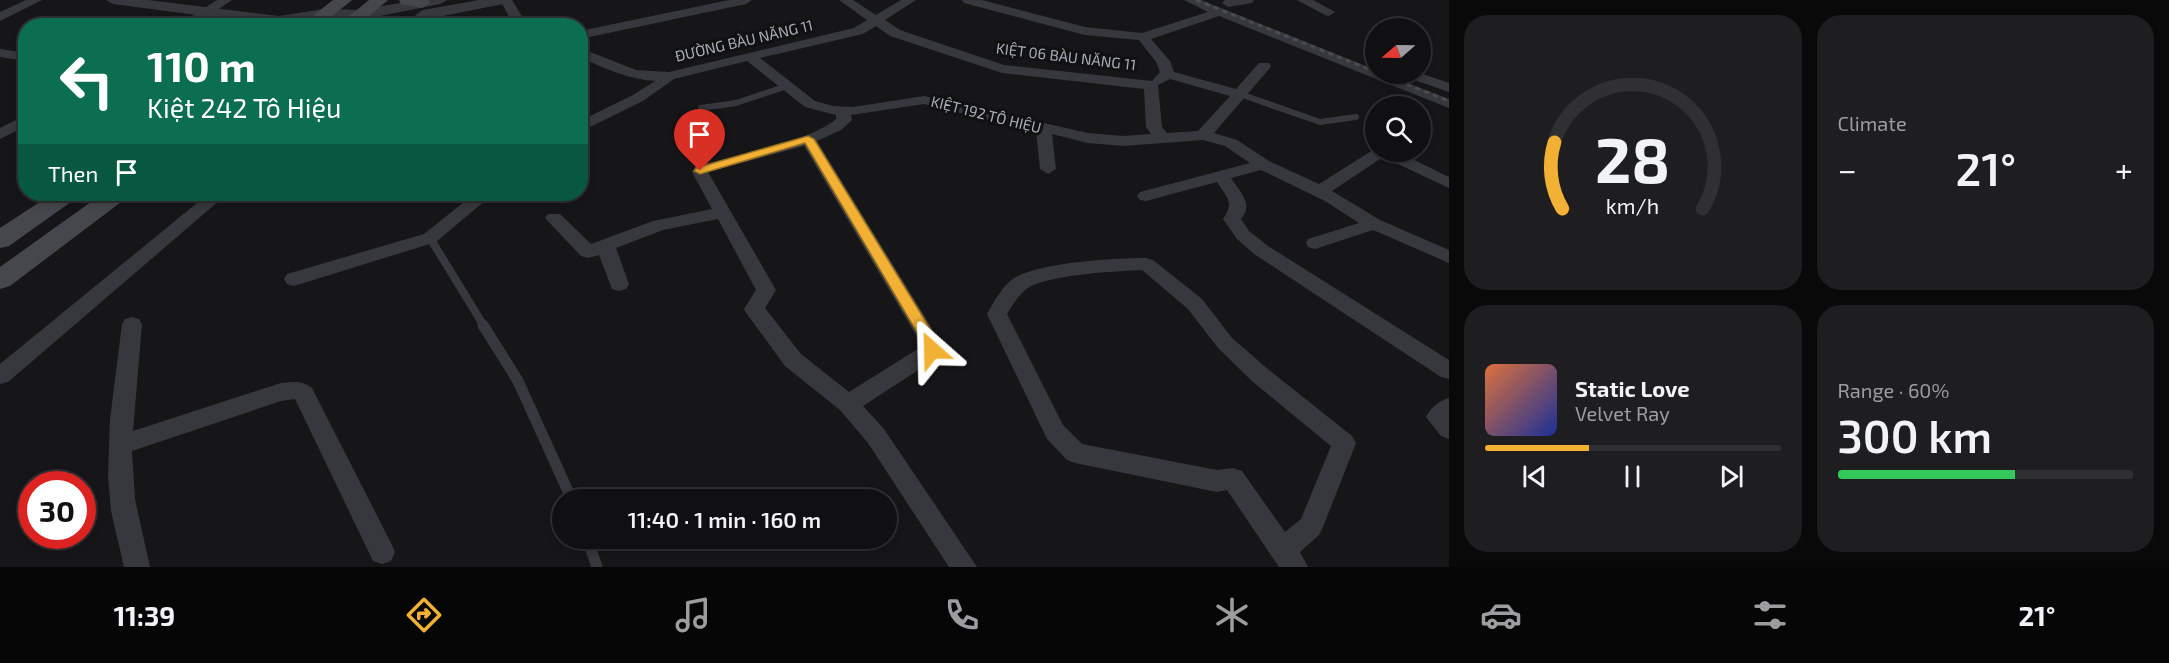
<!DOCTYPE html>
<html lang="en">
<head>
<meta charset="utf-8">
<style>
	body { margin:0; font-family:"Exo 2",sans-serif; background:#1e1e20; color:#f1f3f6; height:100vh; display:flex; flex-direction:column; font-size:22px; white-space:nowrap }
	* { box-sizing:border-box; margin:0 }
	p { font-size:20px; color:#9c9d9f }
	.icon { flex:none; width:33px; height:33px; fill:none; stroke:currentColor; stroke-width:2; stroke-linecap:round; stroke-linejoin:round }
	.map { position:relative; flex:1; overflow:hidden }
	.details { display:flex; flex-direction:column; gap:15px; padding:15px; background:#09090a; width:720px }
	.details>* { flex:none }
	.guide { position:absolute; left:18px; top:18px; width:570px; height:183px; border-radius:24px; box-shadow:0 3px 9px #0003,0 0 0 2px #303032; background:#0b6e4f; color:#fff; overflow:hidden }
	.needle { width:39px; rotate:250deg }
	.controls { position:absolute; left:1365px; top:18px; display:grid; gap:12px }
	.controls a { display:grid; place-items:center; width:66px; height:66px; border-radius:50%; background:#101012; box-shadow:0 3px 9px #0003,0 0 0 2px #303032; font-size:30px }
	.speed { position:absolute; left:18px; top:471px; display:flex; gap:12px; font-size:30px; font-weight:700; text-align:center }
	.speed>* { display:grid; place-content:center; width:78px; height:78px; border-radius:50%; background:#101012; box-shadow:0 3px 9px #0003,0 0 0 2px #303032; line-height:1 }
	.speed .limit { border:9px solid #d22; background:#fff; color:#111 }
	.pin { position:absolute; display:grid; place-items:center; width:51px; height:51px; color:#fff; margin:-62px -26px; border-radius:50% 50% 50% 0; rotate:-45deg; box-shadow:0 0 6px #0007 }
	.pin .icon { rotate:45deg }
	.me { position:absolute; width:66px; margin:-33px; rotate:335deg; stroke-linejoin:round; filter:drop-shadow(0 0 4px #0008) }
	.turn { display:flex; align-items:center; gap:21px; height:126px; padding:0 30px; font-size:27px }
	.turn .icon { width:78px; height:78px; stroke-width:2.5 }
	.turn b { display:block; font-size:42px; line-height:51px }
	.then { display:flex; align-items:center; height:57px; padding:0 30px; background:#0003; gap:12px; font-size:22px }
	.big { font-size:45px; font-weight:600; line-height:1.1 }
	.details .tile { flex:1; display:flex; flex-direction:column; justify-content:center; gap:9px; min-width:0; padding:0 21px; border-radius:24px; background:#1e1e20 }
	.details .dial { align-items:center; gap:0 }
	.dial svg { height:156px; overflow:visible; fill:none; stroke:#303032; stroke-width:7; stroke-linecap:round; text-anchor:middle }
	.dial text { fill:#f1f3f6; stroke:none }
	.song { display:flex; align-items:center; gap:18px }
	.cover { width:72px; height:72px; border-radius:9px; background:linear-gradient(135deg,hsl(20 70% 55%),hsl(230 70% 35%)) }
	.played { height:6px; border-radius:3px; background:linear-gradient(90deg,#f2b134 35%,#303032 35%) }
	.keys { display:flex; justify-content:space-around; direction:ltr }
	.heat { display:flex; justify-content:space-between; align-items:center; font-size:33px; direction:ltr }
	.charge { height:9px; border-radius:4px; background:linear-gradient(90deg,#34c759 60%,#303032 0) }
	.details .tiles { flex:1; display:grid; gap:15px; grid-template-columns:repeat(2,1fr) }
	.trip { position:absolute; left:552px; top:489px; width:345px; height:60px; border-radius:30px; background:#101012; box-shadow:0 3px 9px #0003,0 0 0 2px #303032; font-weight:600; line-height:60px; text-align:center }
	.tab-bar { display:flex; height:96px; justify-content:space-around; align-items:center; background:#060607; color:#9c9d9f }
	.tab-bar .icon { width:42px; height:42px }
	.tab-bar .current { color:#f2b134 }
	.tab-bar b { font-size:27px; color:#f1f3f6 }
	main { display:flex; flex:1; min-height:0 }
	.map>svg:first-child { display:block }
	.lines { fill:none; stroke-linecap:round; stroke-linejoin:round }
	.service-far2 { stroke:#37383d; stroke-width:6 }
	.service-far1 { stroke:#37383d; stroke-width:8 }
	.service { stroke:#37383d; stroke-width:11 }
	.minor { fill:#37383d; fill-rule:evenodd }
	.tertiary { fill:#37383d; fill-rule:evenodd }
	.secondary { fill:#45474d; fill-rule:evenodd }
	.rail { stroke:#4a4c52; stroke-width:3; stroke-dasharray:5 4.5; stroke-linecap:butt }
	.route { fill:#f2b134; stroke:#9d7322; stroke-width:1.5 }
	.labels { text-anchor:middle; stroke-width:6; stroke-linejoin:round; paint-order:stroke }
	.far-street-label { font-size:15px; fill:#a8adb8; stroke:#111113 }
</style>
</head>
<body>
<main>
<div class="map">
<svg width="1449" height="567" viewBox="0 0 1449 567">
	<rect width="100%" height="100%" fill="#161618"/>
	<g class="lines">
		<!-- service-far2 -->
		<path class="service-far2" d="M1240,94L1320,122L1356,117
			M701,108L736,103L787,86"/>
		<!-- service-far1 -->
		<path class="service-far1" d="M430,238L484,326"/>
		<!-- service -->
		<path class="service" d="M483,325L518,381L572,500
			M587,538L597,567"/>
		<!-- minor -->
		<path class="minor" d="M26,0H42L0,21V12Z
			M217,0H232L193,26H177Z
			M500,0H512L528,26H514Z
			M729,0H752L746,4L580,39V31Z
			M839,0H853L876,15L901,0H916L885,20L900,30L1004,65L1152,81L1160,72L1156,62L1139,40L1085,35L964,3L962,0H982L1085,27L1142,33L1208,12L1184,0H1201L1376,70V74H1385L1449,99V108L1219,16L1151,39L1170,61L1174,72L1236,89L1259,63H1269L1271,66L1269,69L1214,133L1237,140L1269,161L1319,184L1376,148V152H1398L1449,177V188L1383,157L1332,191L1380,220L1449,250V263L1373,230L1315,249L1308,247L1306,243L1308,239L1359,223L1325,201L1261,170L1231,178C1240,192 1254,204 1241,219L1249,231L1268,246L1449,360V379L1441,377L1254,254L1237,239L1223,219C1235,202 1227,198 1217,182L1146,201L1140,200L1137,196L1140,192L1250,163L1225,146L1203,140L1123,146L1088,143L1052,134L1056,169L1048,174L1040,169L1036,131L924,104L851,115L852,120L841,130L817,141L938,338L943,350L940,356L863,406L884,429L977,567H949L868,443L840,410L785,366L747,314L744,309L756,290L718,219L663,230L616,248L629,284L626,289L619,291L612,289L599,255L588,258L581,256L545,218L548,214H560L591,244L653,221L712,209L692,172L696,166C734,156 807,143 836,119V115L805,107L747,61L674,79L643,101L580,132V121L633,95L655,81C628,79 605,69 580,57V48L636,70L669,72L854,28L867,20ZM876,26L890,36L1002,73L1144,89L1146,127L1151,134L1123,136L1088,133L924,96L853,107L833,106L815,101L760,58L863,34ZM1170,79L1230,96L1198,131L1167,133L1162,127L1158,85ZM804,146L921,344V347L849,392L801,354L765,308L776,290L708,172Z
			M1225,0H1254L1252,3L1228,7L1222,3Z
			M1297,0H1313L1335,12L1329,16L1325,15Z
			M0,49L26,53V61L0,57Z
			M1420,73L1449,83V92L1406,77L1404,74Z
			M26,115V126L0,139V128Z
			M208,194H227L8,382L0,384V364Z
			M474,194H493L436,242L294,286L287,284L284,279L287,274L424,234Z
			M1146,258L1153,260L1202,299L1232,338L1269,370L1352,436L1356,443L1323,527L1319,535L1300,552L1308,567H1279L1227,490L1217,492L1075,463L1067,460L1047,439L987,314C994,302 1003,284 1016,277C1044,262 1114,258 1146,258ZM1142,270L1188,309L1218,348L1253,382L1331,446L1301,519L1285,532L1242,471L1233,468L1217,470L1082,444L1063,425L1007,314C1013,304 1020,292 1031,286C1054,275 1115,271 1142,270Z
			M132,317L139,319L142,324L133,431L281,383C293,382 302,380 312,388L391,543L395,552L391,561L382,564L373,561L295,399L281,401L132,451L135,499L150,567H124L111,511L108,476L110,419L122,324L125,319Z
			M1449,398V439L1441,436L1426,417C1431,407 1439,401 1449,398Z"/>
		<!-- tertiary -->
		<path class="tertiary" d="M106,0H148L279,16L324,9L360,10L416,0H447L440,4L360,20L324,19L280,26L113,4Z
			M479,0H510L503,4L423,20L415,15L423,10Z"/>
		<!-- secondary -->
		<path class="secondary" d="M333,0H352L320,26H300Z
			M369,0H388L357,26H337Z
			M399,0H428L430,3L422,8L401,4Z
			M52,194H79L75,199L9,246L0,248V228Z
			M102,194H129L125,199L10,286L0,289V267Z"/>
		<!-- rail -->
		<path class="rail" d="M1196,0L1376,72
			M1380,74L1449,101"/>
	</g>
	<!-- route -->
	<path class="route" d="M808,136L814,139L937,340L939,350L937,354H926L924,344L805,143L700,174L694,171L696,168Z"/>
	<g class="labels">
		<!-- far-street labels -->
		<g class="far-street-label">
			<text transform="translate(744 41) rotate(-13)" y="5">ĐƯỜNG BÀU NĂNG 11</text>
			<text transform="translate(1066 57) rotate(7)" y="5">KIỆT 06 BÀU NĂNG 11</text>
			<text transform="translate(986 115) rotate(14)" y="5">KIỆT 192 TÔ HIỆU</text>
		</g>
	</g>
</svg>
<div class="controls">
<a><svg class="needle" viewBox="-14 -14 28 28"><path d="M0-13l5 13h-10z" fill="#e53935"/><path d="M0 13l5-13h-10z" fill="#9c9d9f"/></svg></a>
<a><svg class="icon" aria-label="search" viewBox="0 0 24 24"><circle cx="10" cy="10" r="6"/><path d="M15 15l6 6"/></svg></a>
</div>
<div class="speed"><div class="limit">30</div></div>
<div class="pin" style="left:700px;top:171px;background:#d93025"><svg class="icon" aria-label="arrive" viewBox="0 0 24 24"><path d="M6 21V4h12l-3 4 3 4H6"/></svg></div>
<svg class="me" style="left:932px;top:350px" viewBox="-20 -20 40 40"><path d="M0-17L14 15 0 8-14 15z" fill="#f2b134" stroke="#fff" stroke-width="4"/></svg>
<div class="trip">11:40 · 1 min · 160 m</div>
<div class="guide">
<div class="turn"><svg class="icon" aria-label="left" viewBox="0 0 24 24"><path d="M17 20v-9H6M10 6l-5 5 5 5"/></svg><div><b>110 m</b>Kiệt 242 Tô Hiệu</div></div>
<div class="then">Then<svg class="icon" aria-label="arrive" viewBox="0 0 24 24"><path d="M6 21V4h12l-3 4 3 4H6"/></svg></div>
</div>
</div>
<section class="details">
<div class="tiles">
<div class="tile dial"><svg viewBox="0 0 100 80">
<path d="M14 69A42 42 0 1 1 86 69"/>
<path d="M14 69A42 42 0 0 1 10 35" stroke="#f2b134"/>
<text x="50" y="56" font-size="32" font-weight="700">28</text>
<text x="50" y="72" font-size="11">km/h</text>
</svg></div>
<div class="tile"><p>Climate</p>
<div class="heat"><a>−</a><b class="big">21°</b><a>+</a></div>
</div>
<div class="tile">
<div class="song"><i class="cover"></i><div><b>Static Love</b><p>Velvet Ray</p></div></div>
<div class="played"></div>
<div class="keys"><svg class="icon" aria-label="previous" viewBox="0 0 24 24"><path d="M18 5L8 12l10 7zM5 5v14"/></svg><svg class="icon" aria-label="pause" viewBox="0 0 24 24"><path d="M8 5v14M16 5v14"/></svg><svg class="icon" aria-label="next" viewBox="0 0 24 24"><path d="M6 5l10 7-10 7zM19 5v14"/></svg></div>
</div>
<div class="tile"><p>Range · 60%</p><b class="big">300 km</b><div class="charge"></div></div>
</div>
</section>
</main>
<nav class="tab-bar">
<b>11:39</b>
<svg class="icon current" aria-label="directions" viewBox="0 0 24 24"><path d="M12 3l9 9-9 9-9-9zM9 14v-3h6M13 9l2 2-2 2"/></svg>
<svg class="icon" aria-label="music" viewBox="0 0 24 24"><path d="M9 18V5l10-2v13"/><circle cx="6" cy="18" r="3"/><circle cx="16" cy="16" r="3"/></svg>
<svg class="icon" aria-label="phone" viewBox="0 0 24 24"><path d="M5 4h4l2 5-3 2q2 4 5 5l2-3 5 2v4C11 20 4 13 5 4z"/></svg>
<svg class="icon" aria-label="climate" viewBox="0 0 24 24"><path d="M12 3v18M4 7l16 10M4 17L20 7"/></svg>
<svg class="icon" aria-label="car" viewBox="0 0 24 24"><path d="M5 17H2v-5l4-1 3-4h7l3 4 3 1v5h-3M9 17h6M6 11h13"/><circle cx="7" cy="17" r="2"/><circle cx="17" cy="17" r="2"/></svg>
<svg class="icon" aria-label="filters" viewBox="0 0 24 24"><path d="M4 7h16M4 17h16"/><circle cx="9" cy="7" r="2"/><circle cx="15" cy="17" r="2"/></svg>
<b>21°</b>
</nav>
</body>
</html>
